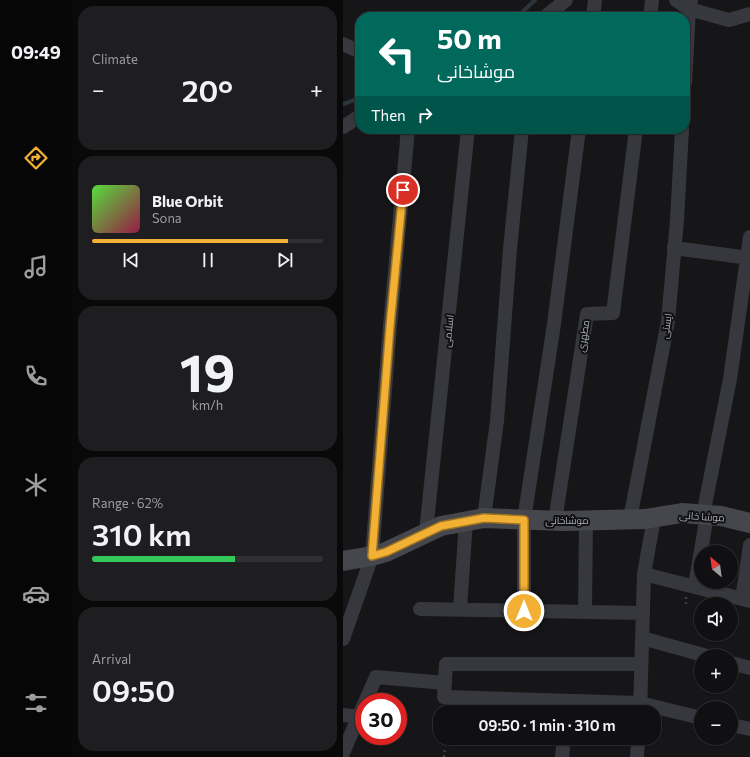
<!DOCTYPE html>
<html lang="en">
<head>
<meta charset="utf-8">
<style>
	body { margin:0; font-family:Commissioner,Cairo,sans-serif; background:#1e1e20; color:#f1f3f6; height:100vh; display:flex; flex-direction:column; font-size:15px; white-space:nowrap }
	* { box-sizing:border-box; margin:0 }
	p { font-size:13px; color:#9c9d9f }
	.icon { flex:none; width:22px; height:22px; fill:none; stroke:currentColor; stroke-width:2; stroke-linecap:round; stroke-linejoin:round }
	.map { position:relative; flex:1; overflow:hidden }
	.sheet { display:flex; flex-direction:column; gap:6px; padding:6px; background:#09090a; width:271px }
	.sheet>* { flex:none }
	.hud { position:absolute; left:12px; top:12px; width:335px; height:122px; border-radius:16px; box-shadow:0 1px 3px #0004,0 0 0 1px #303032; background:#00695c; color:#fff; overflow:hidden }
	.needle { width:26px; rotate:331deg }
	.fabs { position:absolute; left:351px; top:545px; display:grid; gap:8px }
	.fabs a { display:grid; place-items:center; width:44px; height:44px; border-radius:50%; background:#101012; box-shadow:0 1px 3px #0004,0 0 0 1px #303032; font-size:20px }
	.speed { position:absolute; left:12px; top:693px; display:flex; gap:8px; font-size:20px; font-weight:700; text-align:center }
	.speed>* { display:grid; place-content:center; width:52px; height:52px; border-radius:50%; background:#101012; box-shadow:0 1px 3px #0004,0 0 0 1px #303032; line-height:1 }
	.speed .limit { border:6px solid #d22; background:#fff; color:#111 }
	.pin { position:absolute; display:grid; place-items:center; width:34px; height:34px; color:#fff; margin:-17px; border:2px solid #fff; border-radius:50%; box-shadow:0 1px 4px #0007 }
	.me { position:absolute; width:44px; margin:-22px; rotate:0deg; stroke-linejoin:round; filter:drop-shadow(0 0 3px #0008) }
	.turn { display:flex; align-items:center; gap:14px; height:84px; padding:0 16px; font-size:18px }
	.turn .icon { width:52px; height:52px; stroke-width:2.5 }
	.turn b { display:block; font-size:28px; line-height:34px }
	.then { display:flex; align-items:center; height:38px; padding:0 16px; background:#0003; gap:8px; font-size:15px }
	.big { font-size:30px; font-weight:600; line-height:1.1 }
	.sheet .card { flex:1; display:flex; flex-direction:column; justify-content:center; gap:6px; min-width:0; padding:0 14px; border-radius:16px; background:#1e1e20 }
	.sheet .dial { align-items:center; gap:0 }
	.dial b { font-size:52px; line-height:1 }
	.song { display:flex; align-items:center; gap:12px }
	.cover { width:48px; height:48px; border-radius:6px; background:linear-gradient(135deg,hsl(110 70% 55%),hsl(340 70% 35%)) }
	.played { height:4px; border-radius:2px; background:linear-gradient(90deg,#f2b134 85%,#303032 85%) }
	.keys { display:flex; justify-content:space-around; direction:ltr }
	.heat { display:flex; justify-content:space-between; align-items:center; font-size:22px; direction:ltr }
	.charge { height:6px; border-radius:3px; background:linear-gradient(90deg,#34c759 62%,#303032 0) }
	.trip { position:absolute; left:90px; top:705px; width:228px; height:40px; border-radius:16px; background:#101012; box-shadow:0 1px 3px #0004,0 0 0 1px #303032; font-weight:600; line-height:40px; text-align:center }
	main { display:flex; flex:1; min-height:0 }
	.tabs { display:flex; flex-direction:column; width:72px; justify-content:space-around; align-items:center; background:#060607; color:#9c9d9f }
	.tabs .icon { width:28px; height:28px }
	.tabs .active { color:#f2b134 }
	.tabs b { font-size:18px; color:#f1f3f6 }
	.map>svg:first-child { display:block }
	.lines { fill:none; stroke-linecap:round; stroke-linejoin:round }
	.stream { stroke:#2c353c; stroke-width:4 }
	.path { stroke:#3d3f44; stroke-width:2.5; stroke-dasharray:2 3; stroke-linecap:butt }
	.street { stroke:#37383d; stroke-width:14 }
	.secondary { stroke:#45474d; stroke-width:20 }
	.route-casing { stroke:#9d7322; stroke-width:10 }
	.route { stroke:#f2b134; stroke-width:7 }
	.labels { text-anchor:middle; stroke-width:4; stroke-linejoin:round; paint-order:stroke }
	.street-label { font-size:10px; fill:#a8adb8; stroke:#111113 }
</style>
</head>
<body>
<main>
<nav class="tabs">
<b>09:49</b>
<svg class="icon active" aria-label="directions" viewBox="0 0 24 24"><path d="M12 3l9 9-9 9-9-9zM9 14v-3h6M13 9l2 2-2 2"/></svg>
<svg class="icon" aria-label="music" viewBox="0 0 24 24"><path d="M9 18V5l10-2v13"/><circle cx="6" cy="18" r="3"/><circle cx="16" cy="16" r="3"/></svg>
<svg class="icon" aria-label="phone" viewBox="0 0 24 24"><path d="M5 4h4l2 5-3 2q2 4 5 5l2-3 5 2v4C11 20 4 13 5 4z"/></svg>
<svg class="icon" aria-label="climate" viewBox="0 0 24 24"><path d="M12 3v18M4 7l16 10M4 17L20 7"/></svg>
<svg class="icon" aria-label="car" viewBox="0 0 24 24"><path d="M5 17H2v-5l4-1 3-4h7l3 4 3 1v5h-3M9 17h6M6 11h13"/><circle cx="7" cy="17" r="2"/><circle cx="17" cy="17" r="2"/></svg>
<svg class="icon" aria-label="filters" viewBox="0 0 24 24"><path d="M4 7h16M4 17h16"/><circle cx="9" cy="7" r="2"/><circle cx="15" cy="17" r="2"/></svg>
</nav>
<section class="sheet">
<div class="card"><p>Climate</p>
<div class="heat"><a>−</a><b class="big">20°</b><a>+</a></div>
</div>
<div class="card">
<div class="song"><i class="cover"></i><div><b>Blue Orbit</b><p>Sona</p></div></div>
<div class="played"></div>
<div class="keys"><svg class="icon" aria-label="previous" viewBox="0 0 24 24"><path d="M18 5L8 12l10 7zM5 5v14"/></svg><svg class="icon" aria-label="pause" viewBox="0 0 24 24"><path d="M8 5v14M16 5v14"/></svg><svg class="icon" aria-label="next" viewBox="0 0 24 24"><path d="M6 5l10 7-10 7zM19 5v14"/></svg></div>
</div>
<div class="card dial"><b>19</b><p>km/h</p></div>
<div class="card"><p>Range · 62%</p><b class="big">310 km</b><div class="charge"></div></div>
<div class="card"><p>Arrival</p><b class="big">09:50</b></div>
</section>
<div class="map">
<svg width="407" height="757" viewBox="0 0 407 757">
	<rect width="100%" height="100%" fill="#161618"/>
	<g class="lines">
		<!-- stream -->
		<path class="stream" d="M174,17L192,0
			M0,104L17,98"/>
		<!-- path -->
		<path class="path" d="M343,604V597
			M101,757L102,747"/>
		<!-- street -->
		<path class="street" d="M333,0L346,9L386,20L407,14
			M202,17L223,0
			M250,17L252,0
			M307,17L309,0
			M0,44L17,52
			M342,83L346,9L348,0
			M0,127L17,116
			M331,248L407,258
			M360,515L387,379L407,237
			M141,518L154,421L167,249L179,129
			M287,519L325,321L334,220L339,129
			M212,521L244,314L270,313L293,129
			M83,532L125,129
			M301,574L407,601
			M352,586L364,515
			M399,599L407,545
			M77,609L300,613
			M117,609L123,521
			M181,611V520L211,324L236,129
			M242,612L243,520
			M299,638L364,656
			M0,639L29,556L47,326L65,129
			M388,663L407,668
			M298,664H103L101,697L297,703L358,718
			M22,702L33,677L102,683
			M297,712L301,574L311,518
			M0,715L15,717
			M388,725L407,729
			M0,753L21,704
			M219,757L220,748
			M294,757L295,738"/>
		<!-- secondary -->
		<path class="secondary" d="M0,561L29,556L43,552L98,526L141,518L221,521L302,519L339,513L378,516L407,523"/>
	</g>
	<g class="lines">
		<!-- route casing -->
		<g class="route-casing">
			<path id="route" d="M60,190L47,326L29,556L43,552L98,526L141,518L181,520V611"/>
		</g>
		<!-- route -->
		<use href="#route" class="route"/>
	</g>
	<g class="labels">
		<!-- street labels -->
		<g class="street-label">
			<text transform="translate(323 326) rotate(-81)" y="4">ایستی</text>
			<text transform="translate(105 331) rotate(-84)" y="4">اسلامی</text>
			<text transform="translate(240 336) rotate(-81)" y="4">مطهری</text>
			<text transform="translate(359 516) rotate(4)" y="4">موشا خانی</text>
			<text x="224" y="524">موشاخانی</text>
		</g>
	</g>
</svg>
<div class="fabs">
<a><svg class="needle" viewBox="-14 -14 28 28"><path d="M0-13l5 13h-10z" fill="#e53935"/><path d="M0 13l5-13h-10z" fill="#9c9d9f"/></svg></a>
<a><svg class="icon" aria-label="sound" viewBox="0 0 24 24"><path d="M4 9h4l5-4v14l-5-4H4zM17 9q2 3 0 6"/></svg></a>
<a>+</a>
<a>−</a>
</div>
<div class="speed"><div class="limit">30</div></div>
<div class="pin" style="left:60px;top:190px;background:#d93025"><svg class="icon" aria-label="arrive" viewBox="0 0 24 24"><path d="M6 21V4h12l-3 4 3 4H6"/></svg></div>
<svg class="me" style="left:181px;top:611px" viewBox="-20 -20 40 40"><circle r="17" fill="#f2b134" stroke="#fff" stroke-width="3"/><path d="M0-11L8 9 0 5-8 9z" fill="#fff"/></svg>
<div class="trip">09:50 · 1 min · 310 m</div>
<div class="hud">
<div class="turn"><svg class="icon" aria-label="left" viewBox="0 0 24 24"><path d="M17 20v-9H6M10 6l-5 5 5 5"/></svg><div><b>50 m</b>موشاخانی</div></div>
<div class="then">Then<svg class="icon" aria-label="right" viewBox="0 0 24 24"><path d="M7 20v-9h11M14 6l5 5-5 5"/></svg></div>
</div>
</div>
</main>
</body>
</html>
